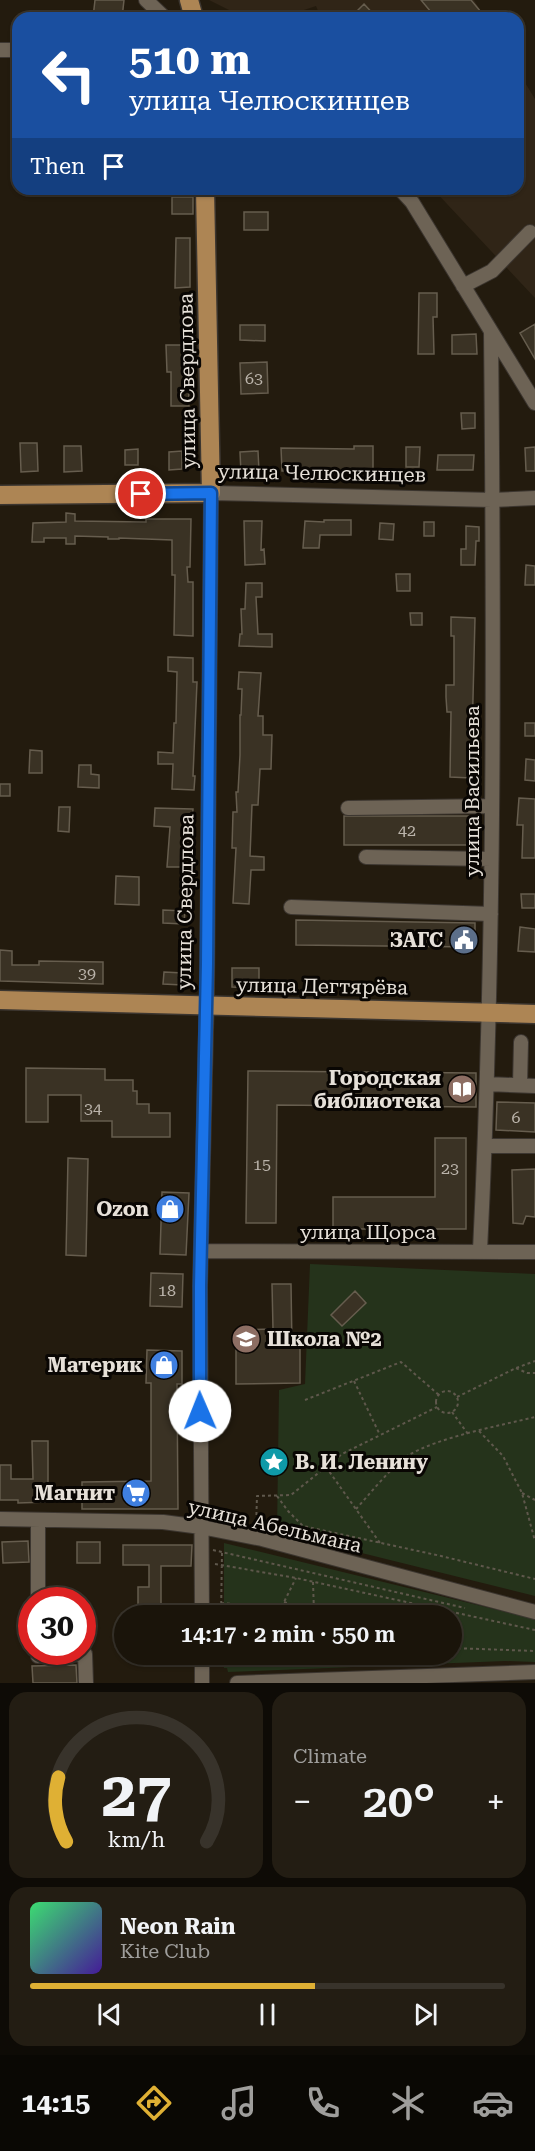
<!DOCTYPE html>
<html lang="en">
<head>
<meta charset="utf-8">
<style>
	body { margin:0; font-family:"Roboto Serif",serif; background:#231d13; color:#f1f3f6; height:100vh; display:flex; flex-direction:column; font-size:22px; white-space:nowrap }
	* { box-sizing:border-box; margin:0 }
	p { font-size:20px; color:#9f9e9c }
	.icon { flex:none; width:33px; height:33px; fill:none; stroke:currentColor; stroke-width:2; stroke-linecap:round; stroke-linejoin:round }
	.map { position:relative; height:1683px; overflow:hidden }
	.details { display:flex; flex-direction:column; gap:9px; padding:9px; background:#0e0b06; flex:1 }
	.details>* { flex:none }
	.banner { position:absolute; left:12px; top:12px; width:512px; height:183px; border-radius:18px; box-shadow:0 2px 4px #0004,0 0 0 2px #38332b; background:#1a4fa0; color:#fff; overflow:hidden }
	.speed { position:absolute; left:18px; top:1587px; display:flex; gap:12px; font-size:30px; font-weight:700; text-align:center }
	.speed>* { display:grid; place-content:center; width:78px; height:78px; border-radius:50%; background:#1a140a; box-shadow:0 2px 4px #0004,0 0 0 2px #38332b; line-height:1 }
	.speed .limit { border:9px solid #d22; background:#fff; color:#111 }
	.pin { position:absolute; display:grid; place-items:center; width:51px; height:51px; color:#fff; margin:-26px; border:3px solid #fff; border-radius:50%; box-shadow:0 2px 6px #0007 }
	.me { position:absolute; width:66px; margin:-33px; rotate:359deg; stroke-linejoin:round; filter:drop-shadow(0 0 4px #0008) }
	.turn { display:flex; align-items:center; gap:21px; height:126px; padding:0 18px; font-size:27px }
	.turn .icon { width:78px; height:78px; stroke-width:2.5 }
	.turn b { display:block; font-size:42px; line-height:51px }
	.then { display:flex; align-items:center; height:57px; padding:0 18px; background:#0003; gap:12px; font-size:22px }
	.big { font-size:45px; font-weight:600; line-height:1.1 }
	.details .card { flex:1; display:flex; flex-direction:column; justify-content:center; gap:9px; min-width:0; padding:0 21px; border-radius:18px; background:#231d13 }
	.details .dial { align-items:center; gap:0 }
	.dial svg { height:156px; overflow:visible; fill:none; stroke:#38332b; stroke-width:7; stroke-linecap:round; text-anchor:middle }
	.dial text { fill:#f1f3f6; stroke:none }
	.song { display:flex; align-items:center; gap:18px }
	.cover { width:72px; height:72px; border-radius:9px; background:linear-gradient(135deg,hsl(140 70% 55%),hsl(260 70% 35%)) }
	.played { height:6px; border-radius:3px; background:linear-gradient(90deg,#dfb034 60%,#38332b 60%) }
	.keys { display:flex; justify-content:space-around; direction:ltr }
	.heat { display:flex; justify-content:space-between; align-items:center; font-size:33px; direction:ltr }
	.details .tiles { flex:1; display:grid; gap:9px; grid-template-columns:1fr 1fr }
	.card:last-child { grid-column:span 2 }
	.trip { position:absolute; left:114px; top:1605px; width:348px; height:60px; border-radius:30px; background:#1a140a; box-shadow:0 2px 4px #0004,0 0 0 2px #38332b; font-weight:600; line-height:60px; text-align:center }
	.dock { display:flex; height:96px; justify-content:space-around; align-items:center; background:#0a0804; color:#9f9e9c }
	.dock .icon { width:42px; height:42px }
	.dock .current { color:#dfb034 }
	.dock b { font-size:27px; color:#f1f3f6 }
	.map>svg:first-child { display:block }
	.industrial { fill:#302517 }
	.green { fill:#25331b }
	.building { fill:#3a3224; stroke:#665d4e; stroke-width:1.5 }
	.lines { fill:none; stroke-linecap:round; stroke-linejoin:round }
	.minor-casing { stroke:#3c3630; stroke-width:16 }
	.major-casing { stroke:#3c3630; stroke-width:21 }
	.path { stroke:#5f584c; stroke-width:2; stroke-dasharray:3 3; stroke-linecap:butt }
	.minor { stroke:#6d6355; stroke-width:14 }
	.major { stroke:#ad8554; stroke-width:18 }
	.route-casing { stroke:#114b97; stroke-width:15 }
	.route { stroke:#1a73e8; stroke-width:10 }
	.labels { text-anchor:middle; stroke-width:6; stroke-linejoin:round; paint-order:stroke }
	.number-label { font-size:16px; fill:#bbb4ab }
	.street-label { font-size:20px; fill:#e6e0d8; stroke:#090603 }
	.poi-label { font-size:20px; font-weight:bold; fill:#e6e0d8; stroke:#090603; text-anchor:end }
</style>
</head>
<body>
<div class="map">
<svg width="535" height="1683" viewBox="0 0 535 1683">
	<rect width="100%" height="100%" fill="#231b0e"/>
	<!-- industrial -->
	<path class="industrial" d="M209,0H474L485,18H321L316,6L280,18H245Z
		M518,71L535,99V298L433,189H518Z"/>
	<!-- green -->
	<path class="green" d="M310,1264L535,1274V1596L277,1532L279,1390L305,1384Z
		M224,1543L535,1619V1662L505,1661L228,1672L227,1668H224V1655L452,1654V1616L224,1615Z"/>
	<!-- building -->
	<path class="building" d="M95,0H124L122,18H93Z
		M421,0H471L486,18H436Z
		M364,4L377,18H350Z
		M172,197H193V214H172Z
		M244,212H268V230H244Z
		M176,238H190V287L175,288Z
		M419,293H437V317H433L434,354H418Z
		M535,324V359L520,333Z
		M240,325H265V341L240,340Z
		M476,334L477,354H452V335Z
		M166,345H195V371H188L189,406H171V372H167Z
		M267,362L268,393L241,394L240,363Z
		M461,413H475V428L462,429Z
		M20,443H37L38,471L21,472Z
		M64,446H81L82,471L64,472Z
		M354,446H373V470L282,471L281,448L354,449Z
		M406,447H420L419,467H406Z
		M535,447V471H526L525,448Z
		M138,449V465H125V450Z
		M182,451V469L169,470V452Z
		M258,451L259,471L241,473L240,452Z
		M438,455H474L473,470H437Z
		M66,513L75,514V521L146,522V519H191L190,567H187L188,582H193V636L174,635L175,575H172V540L119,538V539H108V537L75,536V544H66V538H44V542H32L33,523L66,522Z
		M324,520H351V535H320L319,548H303L305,521L324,522Z
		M244,521H262L261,550L264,549L265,564L245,565Z
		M424,522H434V536H424Z
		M380,523L394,524L393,540L379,539Z
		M466,526L479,527V541H476L475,565H461V549H466Z
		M526,565L535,566V585H525Z
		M396,574H410V591H397Z
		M246,583H262V597H256L258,634H272V647L239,646L240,634H242L241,609H245Z
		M410,613H422V625H411Z
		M451,617L475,618L471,778L450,777L451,712H447L446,697V685H454V636H451Z
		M168,657L193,658V682H197L193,776H195L194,790L172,789L173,764H158V752L173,753L174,723H176L177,672L168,671Z
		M239,672L261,673L258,716H263V735H272L271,769H260L258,805H252L250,856L264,857V870H251L249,904L233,903L236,848H232L233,812H237L236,792H238L240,755V715H241L242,689H238Z
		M525,723H535V736H525Z
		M30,750L42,751V773H29Z
		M526,759L535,760V781L525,780Z
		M79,765H91V774L99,775V788L78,787Z
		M0,784H10V796H0Z
		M519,798L535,799V858H522L523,825H517Z
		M59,807H70L69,832L58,831Z
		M155,808L193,809L190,854H193L192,867H167L170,827L154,826Z
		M344,816H471L470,845H344Z
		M116,876L139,877V905L115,904Z
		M521,894H535V908H522Z
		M163,910L185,911L184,924L163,923Z
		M296,920L475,923V947L296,945Z
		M520,927L535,929V952L518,951Z
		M0,950L12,951V965H39V961L103,962V984L0,981Z
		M232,968H259V988L232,987Z
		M164,972L183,973L182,985L163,984Z
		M26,1068L105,1069V1080H133V1091H137V1104H149V1113H170V1137H112V1121H81V1095H48V1122H26Z
		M248,1071L476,1073V1107L277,1105L276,1223H246Z
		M497,1102L535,1103V1132L496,1130Z
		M435,1138H466V1229H333V1197H435Z
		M68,1158L88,1159L86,1256L66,1255Z
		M535,1169V1217L526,1216L523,1224L513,1223L512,1170Z
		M162,1192L189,1193L186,1255L160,1254Z
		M151,1273L183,1274L182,1307L150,1306Z
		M272,1284H291L292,1347H300V1383L236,1384V1330L273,1329Z
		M355,1291L366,1303L342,1326L331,1315Z
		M147,1350L182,1351V1384H177L178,1509H82V1482L151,1481V1383H146Z
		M32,1441H48V1502L18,1503V1500H0V1465H11V1479H33Z
		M28,1541L29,1562L3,1563L2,1542Z
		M77,1542H100V1563H77Z
		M123,1545H192L191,1566H161V1608L138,1607V1587H149V1565H123Z
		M76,1665L77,1683H33L32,1666Z"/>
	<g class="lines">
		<!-- minor casing -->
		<g class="minor-casing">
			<path id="minor" d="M146,0L165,18
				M0,50H18
				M400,189L412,202L535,403
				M463,286L492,271L530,232
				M348,808L492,806
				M366,857L491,859
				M291,907L491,914
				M487,1084L535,1086
				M520,1085L521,1042
				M485,1146H535
				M201,1251L535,1252
				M480,1251C495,945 494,638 491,331
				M0,1519L163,1522L201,1527L262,1539L535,1612
				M38,1520V1600
				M202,1616L200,1286L207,988L211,493L492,500L535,498
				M38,1652V1656L85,1654L86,1683
				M202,1683V1654
				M237,1683L535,1672"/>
		</g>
		<!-- major casing -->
		<g class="major-casing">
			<path id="major" d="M189,0L194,18
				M0,495L211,493L205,189
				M0,1000L535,1014"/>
		</g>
		<!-- path -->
		<path class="path" d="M516,1368L527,1373H535
			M354,1381L380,1435
			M436 1402a11 11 0 1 1 22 0a11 11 0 1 1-22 0Z
			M457,1397L516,1368L535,1361
			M305,1400L401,1362L439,1395
			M452,1412L468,1434
			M479,1431L503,1456L522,1493L535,1541
			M326,1467L380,1543
			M522,1493L535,1500
			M277,1496L288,1511L303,1526L441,1556L535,1579
			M356,1509C368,1496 394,1464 407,1456C439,1437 498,1426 535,1417
			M256,1527L257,1496L291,1495L342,1454L437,1407
			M213,1550L465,1608
			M215,1564L296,1578L535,1630
			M313,1582L314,1612
			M284,1602L290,1604L293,1610L289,1616
			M221,1603L278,1608
			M407,1603V1616
			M293,1610L343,1616
			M221,1616L222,1552
			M281,1616L278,1608L284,1602L296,1578
			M452,1648L535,1651
			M410,1654V1665"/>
		<!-- minor -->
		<use href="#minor" class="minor"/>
		<!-- major -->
		<use href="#major" class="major"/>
	</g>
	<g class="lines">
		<!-- route casing -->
		<g class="route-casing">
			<path id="route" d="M141,494L211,493L207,964L200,1286V1411"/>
		</g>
		<!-- route -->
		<use href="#route" class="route"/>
	</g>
	<!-- icons -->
	<defs>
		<g id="civic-disc" transform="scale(1.5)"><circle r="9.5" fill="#5c6f8a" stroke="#090603"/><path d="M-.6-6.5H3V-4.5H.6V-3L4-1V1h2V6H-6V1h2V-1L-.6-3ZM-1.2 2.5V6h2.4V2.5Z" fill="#fff"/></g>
		<g id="library-disc" transform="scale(1.5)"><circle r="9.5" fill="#8d6e63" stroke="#090603"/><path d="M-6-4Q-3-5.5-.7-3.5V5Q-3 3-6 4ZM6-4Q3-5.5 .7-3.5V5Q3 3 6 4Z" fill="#fff"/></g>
		<g id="shop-disc" transform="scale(1.5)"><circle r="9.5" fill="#3f7fe0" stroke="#090603"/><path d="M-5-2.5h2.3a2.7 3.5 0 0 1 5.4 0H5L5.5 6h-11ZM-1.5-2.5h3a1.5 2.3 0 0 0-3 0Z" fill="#fff"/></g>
		<g id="school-disc" transform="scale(1.5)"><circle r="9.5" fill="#8d6e63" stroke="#090603"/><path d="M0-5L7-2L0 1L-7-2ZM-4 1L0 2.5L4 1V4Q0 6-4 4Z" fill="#fff"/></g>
		<g id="sight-disc" transform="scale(1.5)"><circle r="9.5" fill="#0f9aa8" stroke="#090603"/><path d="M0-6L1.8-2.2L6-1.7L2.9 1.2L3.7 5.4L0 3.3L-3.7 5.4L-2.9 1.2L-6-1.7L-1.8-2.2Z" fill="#fff"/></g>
		<g id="supermarket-disc" transform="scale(1.5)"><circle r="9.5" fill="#3f7fe0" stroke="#090603"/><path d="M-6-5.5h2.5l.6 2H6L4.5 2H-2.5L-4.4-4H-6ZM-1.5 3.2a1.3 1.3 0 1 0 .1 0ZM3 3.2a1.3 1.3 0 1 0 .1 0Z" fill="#fff"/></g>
	</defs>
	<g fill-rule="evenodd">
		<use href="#civic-disc" x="464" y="940"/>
		<use href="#library-disc" x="462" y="1089"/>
		<use href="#shop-disc" x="170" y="1209"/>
		<use href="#school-disc" x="246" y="1339"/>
		<use href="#shop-disc" x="164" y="1365"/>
		<use href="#sight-disc" x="274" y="1462"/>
		<use href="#supermarket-disc" x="136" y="1493"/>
	</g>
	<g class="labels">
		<!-- number labels -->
		<g class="number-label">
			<text x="254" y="384">63</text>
			<text x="407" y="836">42</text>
			<text x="87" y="979">39</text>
			<text x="93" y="1114">34</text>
			<text x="516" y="1123">6</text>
			<text x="262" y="1170">15</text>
			<text x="450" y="1174">23</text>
			<text x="167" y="1296">18</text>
		</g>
		<!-- street labels -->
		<g class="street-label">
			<text transform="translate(187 381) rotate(-91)" y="7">улица Свердлова</text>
			<text transform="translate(322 473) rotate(1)" y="7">улица Челюскинцев</text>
			<text transform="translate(472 791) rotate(-90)" y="7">улица Васильева</text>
			<text transform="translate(185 902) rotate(-89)" y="7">улица Свердлова</text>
			<text transform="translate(322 986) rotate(1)" y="7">улица Дегтярёва</text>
			<text x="368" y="1239">улица Щорса</text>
			<text transform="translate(275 1526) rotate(13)" y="7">улица Абельмана</text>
		</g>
		<!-- poi labels -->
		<g class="poi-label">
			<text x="443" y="947">ЗАГС</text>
			<text x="441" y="1085">Городская<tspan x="441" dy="23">библиотека</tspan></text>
			<text x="149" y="1216">Ozon</text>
			<text x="267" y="1346" text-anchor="start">Школа №2</text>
			<text x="143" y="1372">Материк</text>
			<text x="295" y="1469" text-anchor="start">В. И. Ленину</text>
			<text x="115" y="1500">Магнит</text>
		</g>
	</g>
</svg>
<div class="speed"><div class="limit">30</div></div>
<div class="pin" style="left:141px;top:494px;background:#d93025"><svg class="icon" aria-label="arrive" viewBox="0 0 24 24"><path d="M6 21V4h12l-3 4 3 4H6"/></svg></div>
<svg class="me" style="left:200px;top:1411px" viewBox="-20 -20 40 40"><circle r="19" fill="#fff"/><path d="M0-13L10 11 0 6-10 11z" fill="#1a73e8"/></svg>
<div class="trip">14:17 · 2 min · 550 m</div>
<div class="banner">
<div class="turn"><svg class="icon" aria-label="left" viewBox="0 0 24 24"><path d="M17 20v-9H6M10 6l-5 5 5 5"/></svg><div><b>510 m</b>улица Челюскинцев</div></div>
<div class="then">Then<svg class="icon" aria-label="arrive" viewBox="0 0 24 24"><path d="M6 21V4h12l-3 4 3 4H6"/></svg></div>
</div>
</div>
<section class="details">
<div class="tiles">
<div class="card dial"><svg viewBox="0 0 100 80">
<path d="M14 69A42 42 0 1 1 86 69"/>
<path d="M14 69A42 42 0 0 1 10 36" stroke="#dfb034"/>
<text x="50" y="56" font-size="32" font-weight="700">27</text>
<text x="50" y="72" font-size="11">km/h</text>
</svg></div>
<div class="card"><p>Climate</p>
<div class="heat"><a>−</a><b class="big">20°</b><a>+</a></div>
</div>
<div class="card">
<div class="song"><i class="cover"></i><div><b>Neon Rain</b><p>Kite Club</p></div></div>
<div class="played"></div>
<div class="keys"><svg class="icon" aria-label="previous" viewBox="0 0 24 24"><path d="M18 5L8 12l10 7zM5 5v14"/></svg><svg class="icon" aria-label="pause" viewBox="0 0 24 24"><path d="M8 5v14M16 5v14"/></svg><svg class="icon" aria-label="next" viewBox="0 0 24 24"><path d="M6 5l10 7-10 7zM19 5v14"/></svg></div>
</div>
</div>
</section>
<nav class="dock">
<b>14:15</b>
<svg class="icon current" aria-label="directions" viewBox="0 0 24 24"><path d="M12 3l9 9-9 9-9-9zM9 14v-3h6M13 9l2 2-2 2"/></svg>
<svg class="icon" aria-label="music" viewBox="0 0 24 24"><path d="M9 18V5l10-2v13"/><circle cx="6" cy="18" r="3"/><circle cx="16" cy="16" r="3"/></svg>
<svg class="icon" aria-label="phone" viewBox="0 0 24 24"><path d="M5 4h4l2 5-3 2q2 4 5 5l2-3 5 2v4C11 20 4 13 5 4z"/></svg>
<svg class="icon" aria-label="climate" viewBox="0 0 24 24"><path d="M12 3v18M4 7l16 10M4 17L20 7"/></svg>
<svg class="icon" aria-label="car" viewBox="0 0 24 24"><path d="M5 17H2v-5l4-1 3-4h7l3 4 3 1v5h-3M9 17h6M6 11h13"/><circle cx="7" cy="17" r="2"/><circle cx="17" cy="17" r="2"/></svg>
</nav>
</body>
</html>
